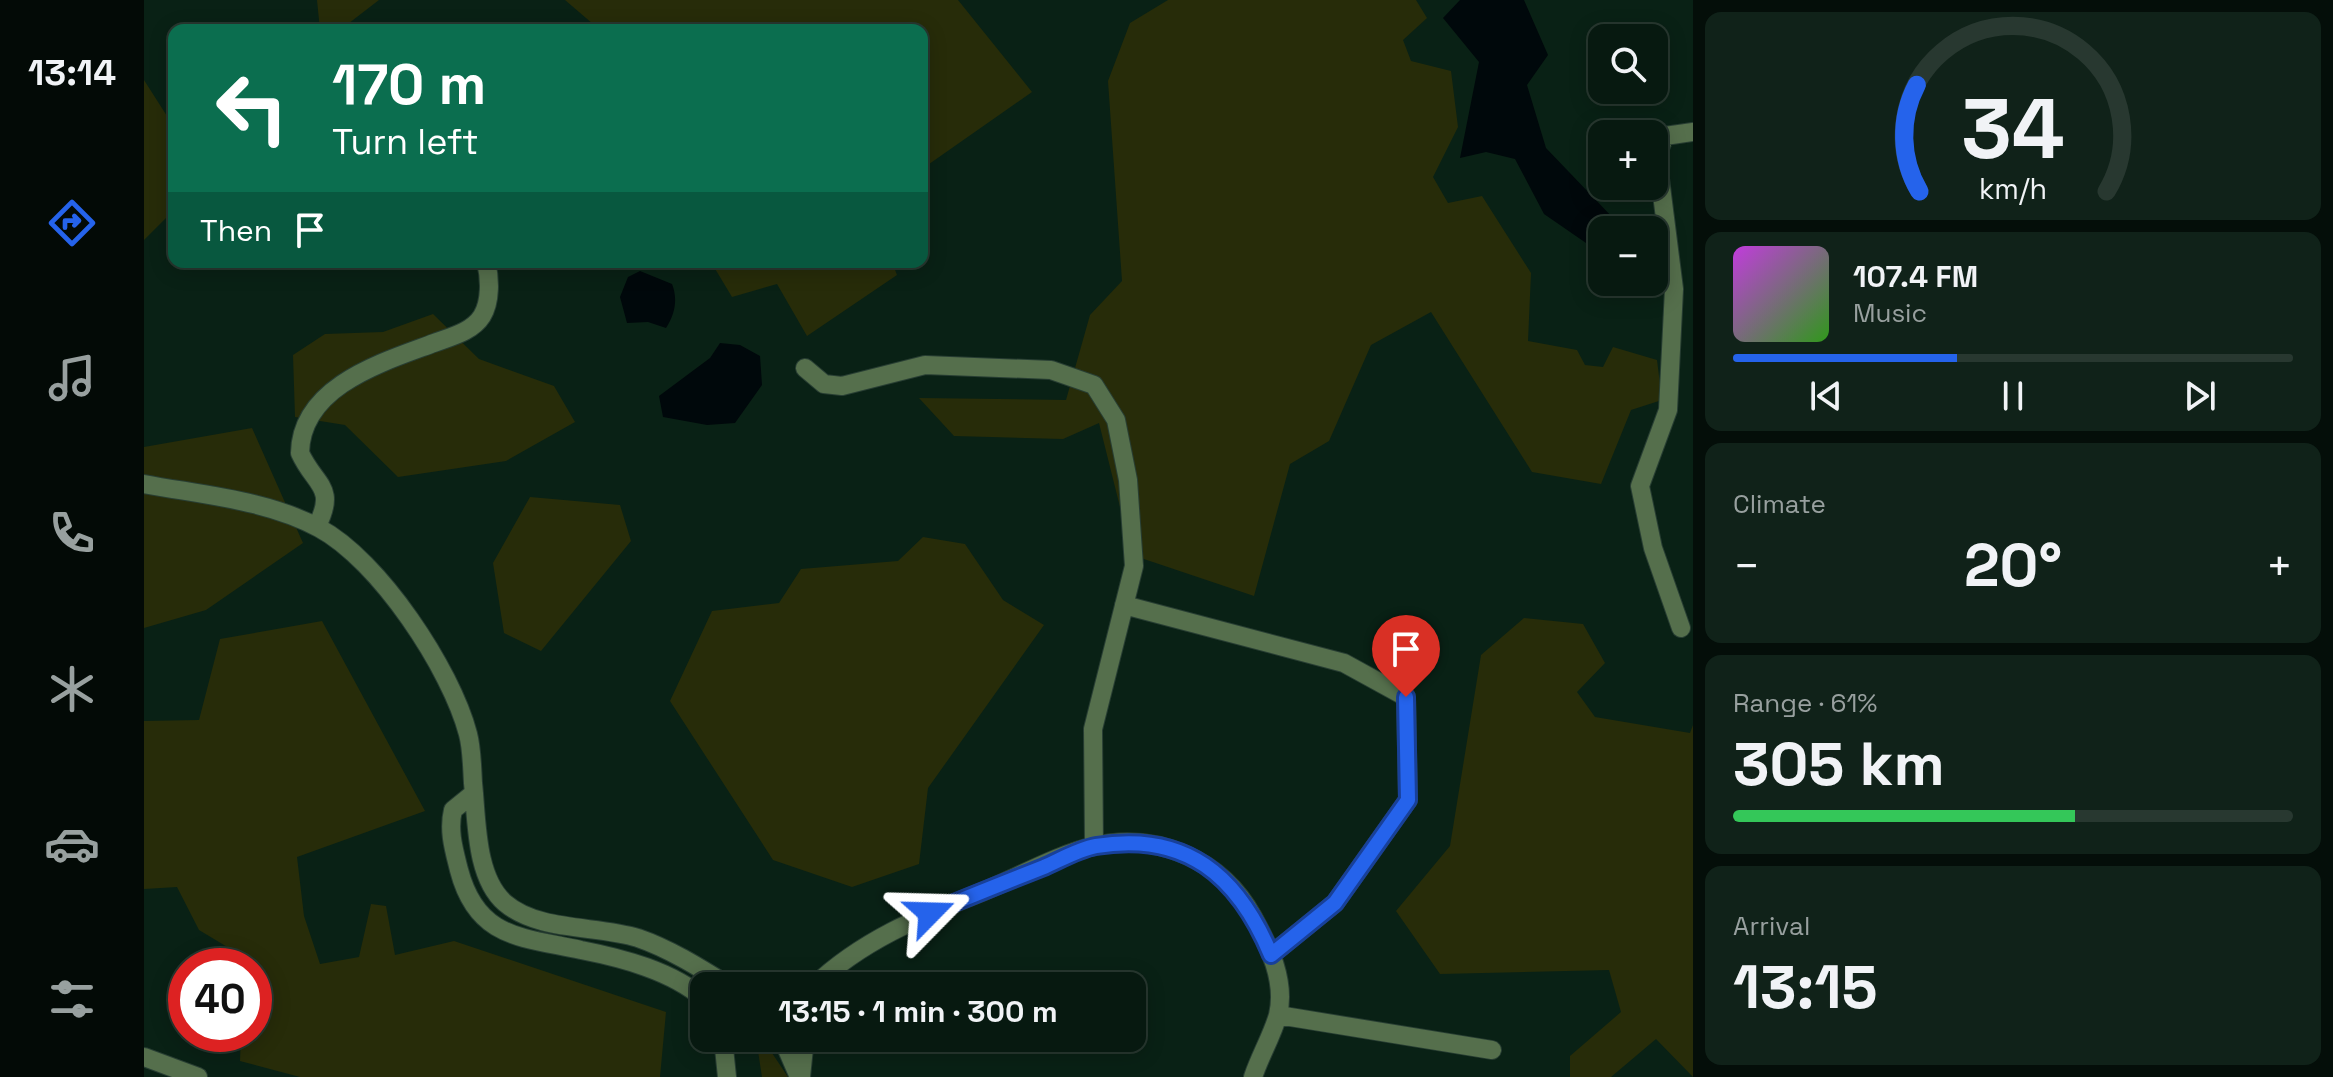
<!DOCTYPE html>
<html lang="en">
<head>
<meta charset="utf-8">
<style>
	body { margin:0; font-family:"Space Grotesk",sans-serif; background:#102219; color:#f1f3f6; height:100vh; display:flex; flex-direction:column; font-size:30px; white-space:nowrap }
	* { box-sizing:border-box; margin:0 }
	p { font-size:26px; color:#98a09f }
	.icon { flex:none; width:44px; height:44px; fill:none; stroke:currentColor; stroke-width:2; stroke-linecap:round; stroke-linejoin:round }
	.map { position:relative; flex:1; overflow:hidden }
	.details { display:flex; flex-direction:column; gap:12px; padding:12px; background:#040e09; width:640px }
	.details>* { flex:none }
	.guide { position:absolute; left:24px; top:24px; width:760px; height:244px; border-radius:16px; box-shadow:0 4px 20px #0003,0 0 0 2px #283830; background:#0b6e4f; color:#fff; overflow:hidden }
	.controls { position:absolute; left:1444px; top:24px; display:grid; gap:16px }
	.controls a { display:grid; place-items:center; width:80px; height:80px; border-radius:16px; background:#071910; box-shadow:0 4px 20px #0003,0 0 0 2px #283830; font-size:40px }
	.speed { position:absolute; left:24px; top:948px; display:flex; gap:16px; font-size:40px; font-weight:700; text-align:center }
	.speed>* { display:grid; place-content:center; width:104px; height:104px; border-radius:50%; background:#071910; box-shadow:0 4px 20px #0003,0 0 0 2px #283830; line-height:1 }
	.speed .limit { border:12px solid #d22; background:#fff; color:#111 }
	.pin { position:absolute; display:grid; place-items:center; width:68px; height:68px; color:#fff; margin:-82px -34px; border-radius:50% 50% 50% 0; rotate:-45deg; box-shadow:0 0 8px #0007 }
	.pin .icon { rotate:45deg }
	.me { position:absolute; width:88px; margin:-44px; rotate:68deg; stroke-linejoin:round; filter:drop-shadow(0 0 6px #0008) }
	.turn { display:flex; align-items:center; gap:28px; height:168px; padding:0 32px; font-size:36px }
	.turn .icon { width:104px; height:104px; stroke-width:2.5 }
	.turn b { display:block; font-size:56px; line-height:68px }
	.then { display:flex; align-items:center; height:76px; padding:0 32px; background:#0003; gap:16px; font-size:30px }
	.big { font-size:60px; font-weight:800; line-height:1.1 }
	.details .card { flex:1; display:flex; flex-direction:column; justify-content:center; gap:12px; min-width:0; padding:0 28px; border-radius:16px; background:#102219 }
	.details .dial { align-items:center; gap:0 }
	.dial svg { height:208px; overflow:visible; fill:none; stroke:#283830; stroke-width:7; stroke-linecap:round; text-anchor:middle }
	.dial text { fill:#f1f3f6; stroke:none }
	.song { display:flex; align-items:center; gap:24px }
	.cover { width:96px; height:96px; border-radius:12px; background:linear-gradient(135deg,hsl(290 70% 55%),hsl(110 70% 35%)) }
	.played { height:8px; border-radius:4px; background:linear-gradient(90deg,#2563eb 40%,#283830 40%) }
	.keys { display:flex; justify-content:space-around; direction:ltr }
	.heat { display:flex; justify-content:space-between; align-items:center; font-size:44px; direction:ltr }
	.charge { height:12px; border-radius:6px; background:linear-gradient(90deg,#34c759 61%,#283830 0) }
	.trip { position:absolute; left:546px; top:972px; width:456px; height:80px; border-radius:16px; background:#071910; box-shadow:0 4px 20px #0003,0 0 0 2px #283830; font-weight:800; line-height:80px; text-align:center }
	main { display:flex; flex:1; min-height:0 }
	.menu { display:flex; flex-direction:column; width:144px; justify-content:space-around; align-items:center; background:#030a06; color:#98a09f }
	.menu .icon { width:56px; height:56px }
	.menu .on { color:#2563eb }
	.menu b { font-size:36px; color:#f1f3f6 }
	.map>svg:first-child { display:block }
	.green { fill:#272c09 }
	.water { fill:#00080b }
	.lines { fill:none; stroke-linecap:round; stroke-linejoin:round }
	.minor-casing { stroke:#283e33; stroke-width:20 }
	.minor { stroke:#556f4c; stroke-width:18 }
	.route-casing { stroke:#184099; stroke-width:20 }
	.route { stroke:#2563eb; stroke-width:14 }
</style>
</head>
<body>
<main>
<nav class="menu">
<b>13:14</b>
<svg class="icon on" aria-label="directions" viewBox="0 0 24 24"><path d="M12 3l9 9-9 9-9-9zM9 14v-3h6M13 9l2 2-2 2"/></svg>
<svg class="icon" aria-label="music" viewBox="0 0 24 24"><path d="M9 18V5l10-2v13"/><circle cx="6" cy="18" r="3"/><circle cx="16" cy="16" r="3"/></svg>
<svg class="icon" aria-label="phone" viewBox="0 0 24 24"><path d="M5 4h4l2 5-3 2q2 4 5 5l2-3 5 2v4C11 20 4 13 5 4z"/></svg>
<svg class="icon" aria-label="climate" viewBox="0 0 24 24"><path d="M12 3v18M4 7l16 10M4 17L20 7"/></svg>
<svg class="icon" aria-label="car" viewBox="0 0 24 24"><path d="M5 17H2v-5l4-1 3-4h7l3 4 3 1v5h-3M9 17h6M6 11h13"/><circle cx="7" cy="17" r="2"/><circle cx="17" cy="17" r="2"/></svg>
<svg class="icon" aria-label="filters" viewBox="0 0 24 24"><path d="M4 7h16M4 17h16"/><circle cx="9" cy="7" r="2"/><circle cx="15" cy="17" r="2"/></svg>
</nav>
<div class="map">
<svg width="1549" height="1077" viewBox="0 0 1549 1077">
	<rect width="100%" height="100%" fill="#092115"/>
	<!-- green -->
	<path class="green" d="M173,0H235L196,30H176Z
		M421,0H814L888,92L778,169V30H456Z
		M1024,0H1272L1283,18L1259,40L1267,61L1307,71L1314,127L1289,177L1304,203L1338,196L1387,273L1384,341L1433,350L1441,365L1459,367L1469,347L1513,360L1518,400L1487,410L1457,484L1388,472L1287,312L1227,345L1185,441L1146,464L1110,596L988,555L955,423L919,439L810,436L775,398L922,400L946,315L978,281L964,81L986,23Z
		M0,80L30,127V210L0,240Z
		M567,262H748L753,275L663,336L633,284L588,297Z
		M289,314L335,359L410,386L431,422L362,461L254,477L201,425L151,417L149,355L181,334L239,332Z
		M108,428L159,543L62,610L0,628V447Z
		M386,497L476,505L487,541L397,651L360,633L349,563Z
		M779,537L821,544L859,600L900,625L784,788L775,864L708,887L629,860L526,701L568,611L635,603L657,569L754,561Z
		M1380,618L1439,624L1461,663L1433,692L1451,717L1546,733L1549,725V1077L1512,1039L1467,1077H1426V1056L1477,1012L1465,970L1296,974L1252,911L1306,846L1337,655Z
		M178,621L281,811L153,857L160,916L176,964L215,957L227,904L242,906L251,955L310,941L522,1012L516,1077H156L96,1061L97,1034H110V966H100V957L55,930L33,887L0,889V721L55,720L76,639Z
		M612,1038H618L644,1077H618Z"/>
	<!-- water -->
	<path class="water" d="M1316,0H1380L1404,55L1383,85L1402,148L1470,219L1468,230H1458V254L1400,214L1371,159L1342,152L1316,158L1335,62L1299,18Z
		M496,271L528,284C534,299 531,314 522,328L504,322L483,323L476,297L484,277Z
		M576,343L596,345L616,356L618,385L591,423L563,425L519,417L515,396L566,358Z"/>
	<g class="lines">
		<!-- minor casing -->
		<g class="minor-casing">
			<path id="minor" d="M661,368L680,384L698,386L781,365L907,370L950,385L972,420L984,480L990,566L949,729L950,846
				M0,484C58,495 123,500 175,528C235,560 307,669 324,734C328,749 328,767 329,783C333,819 331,877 361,903C395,932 453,925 494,938C526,949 556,968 585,986
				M173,526C193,486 171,486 156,453C157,386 239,362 290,343C306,337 328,332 338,316C347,301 346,278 342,262
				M980,605L1200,663L1262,697L1264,800L1191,903L1127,955
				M1537,628L1509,548L1496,486L1524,410L1530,289L1513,155L1521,136L1549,132
				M330,793L309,810C304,831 310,850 315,870C333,939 378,937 437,950C478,958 528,971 560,999
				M670,986C718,940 776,917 838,892C872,878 915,854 950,846C1014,832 1078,860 1109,917C1125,946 1142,981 1134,1015C1128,1036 1116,1056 1109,1077
				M1134,1015L1348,1050
				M579,1038L583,1077
				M638,1038L655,1077
				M0,1057L54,1077
				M657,1077L661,1038"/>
		</g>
		<!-- minor -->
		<use href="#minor" class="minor"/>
	</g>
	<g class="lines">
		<!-- route casing -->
		<g class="route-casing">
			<path id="route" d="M786,913C824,897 862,882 900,867C916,860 935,849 952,846C1042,831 1094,876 1127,955L1191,903L1264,800L1262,697"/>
		</g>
		<!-- route -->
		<use href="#route" class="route"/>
	</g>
</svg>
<div class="controls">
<a><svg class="icon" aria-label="search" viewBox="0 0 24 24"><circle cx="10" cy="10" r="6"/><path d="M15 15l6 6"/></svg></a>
<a>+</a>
<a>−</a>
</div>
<div class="speed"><div class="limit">40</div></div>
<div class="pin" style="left:1262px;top:697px;background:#d93025"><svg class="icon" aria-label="arrive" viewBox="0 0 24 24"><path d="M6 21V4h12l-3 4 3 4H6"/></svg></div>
<svg class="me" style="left:786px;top:913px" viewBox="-20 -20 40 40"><path d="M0-17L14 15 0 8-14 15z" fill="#2563eb" stroke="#fff" stroke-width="4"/></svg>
<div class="trip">13:15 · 1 min · 300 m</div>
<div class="guide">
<div class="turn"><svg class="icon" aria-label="left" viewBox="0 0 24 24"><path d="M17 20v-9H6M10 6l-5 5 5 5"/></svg><div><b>170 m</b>Turn left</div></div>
<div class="then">Then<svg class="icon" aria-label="arrive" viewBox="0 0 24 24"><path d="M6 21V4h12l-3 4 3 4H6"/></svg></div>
</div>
</div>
<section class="details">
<div class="card dial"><svg viewBox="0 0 100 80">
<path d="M14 69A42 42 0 1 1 86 69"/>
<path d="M14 69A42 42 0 0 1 13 28" stroke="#2563eb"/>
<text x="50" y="56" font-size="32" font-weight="700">34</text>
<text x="50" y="72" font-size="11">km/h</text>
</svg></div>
<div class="card">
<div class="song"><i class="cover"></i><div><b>107.4 FM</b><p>Music</p></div></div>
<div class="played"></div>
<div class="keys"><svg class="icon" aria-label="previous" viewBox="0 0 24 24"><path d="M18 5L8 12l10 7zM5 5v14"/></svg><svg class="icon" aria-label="pause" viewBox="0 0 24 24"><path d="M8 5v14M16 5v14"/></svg><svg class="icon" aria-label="next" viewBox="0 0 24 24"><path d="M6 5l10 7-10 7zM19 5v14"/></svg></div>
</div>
<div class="card"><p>Climate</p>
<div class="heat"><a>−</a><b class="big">20°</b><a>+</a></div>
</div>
<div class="card"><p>Range · 61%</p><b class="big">305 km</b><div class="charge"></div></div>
<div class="card"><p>Arrival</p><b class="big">13:15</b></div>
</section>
</main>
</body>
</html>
